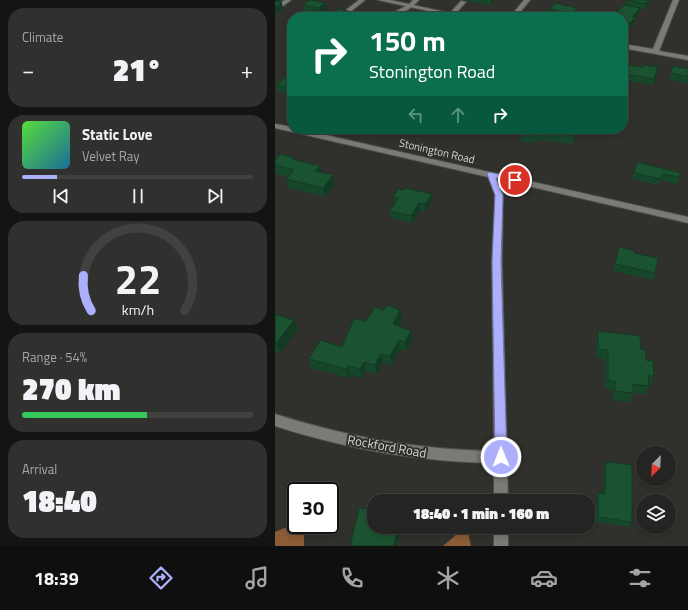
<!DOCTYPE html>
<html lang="en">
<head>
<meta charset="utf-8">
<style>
	body { margin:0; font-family:"Titillium Web",sans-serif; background:#30312f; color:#f1f3f6; height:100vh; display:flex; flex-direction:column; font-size:15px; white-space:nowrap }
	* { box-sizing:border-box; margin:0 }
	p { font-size:13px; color:#a3a5a5 }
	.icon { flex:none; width:22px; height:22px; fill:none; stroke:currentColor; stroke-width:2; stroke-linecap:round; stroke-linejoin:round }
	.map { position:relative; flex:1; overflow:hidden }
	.details { display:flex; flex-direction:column; gap:8px; padding:8px; background:#141413; width:275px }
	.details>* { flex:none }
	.hud { position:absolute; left:12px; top:12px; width:341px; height:122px; border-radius:16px; box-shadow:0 2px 6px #0003,0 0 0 1px #414240; background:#0b6e4f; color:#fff; overflow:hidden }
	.needle { width:26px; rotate:204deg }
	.controls { position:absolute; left:361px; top:446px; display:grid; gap:8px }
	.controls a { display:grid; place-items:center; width:40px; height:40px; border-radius:50%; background:#242522; box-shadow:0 2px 6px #0003,0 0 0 1px #414240; font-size:20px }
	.speed { position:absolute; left:12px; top:482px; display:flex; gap:8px; font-size:20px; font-weight:700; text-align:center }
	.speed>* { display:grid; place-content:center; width:52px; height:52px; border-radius:50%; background:#242522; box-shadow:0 2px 6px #0003,0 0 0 1px #414240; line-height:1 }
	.speed .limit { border:2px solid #111; border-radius:6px; background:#fff; color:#111 }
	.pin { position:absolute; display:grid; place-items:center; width:34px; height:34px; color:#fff; margin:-17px; border:2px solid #fff; border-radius:50%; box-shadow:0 1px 4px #0007 }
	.me { position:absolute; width:44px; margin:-22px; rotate:359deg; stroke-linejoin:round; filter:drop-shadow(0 0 3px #0008) }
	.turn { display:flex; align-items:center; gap:14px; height:84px; padding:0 16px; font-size:18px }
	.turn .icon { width:52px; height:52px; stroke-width:2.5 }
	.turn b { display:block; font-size:28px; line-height:34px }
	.lanes { display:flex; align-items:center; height:38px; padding:0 16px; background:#0003; justify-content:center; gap:20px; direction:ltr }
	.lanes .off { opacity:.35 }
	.big { font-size:30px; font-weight:800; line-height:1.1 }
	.details .tile { flex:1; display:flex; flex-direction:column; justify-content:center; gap:6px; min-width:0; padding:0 14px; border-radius:16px; background:#30312f }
	.details .dial { align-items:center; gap:0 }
	.dial svg { height:104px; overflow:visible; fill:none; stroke:#414240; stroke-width:7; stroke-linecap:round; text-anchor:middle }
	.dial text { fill:#f1f3f6; stroke:none }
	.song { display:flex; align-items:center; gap:12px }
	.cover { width:48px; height:48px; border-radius:6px; background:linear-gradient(135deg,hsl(110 70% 55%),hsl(200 70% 35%)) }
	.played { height:4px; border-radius:2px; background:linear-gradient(90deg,#acaffb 15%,#414240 15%) }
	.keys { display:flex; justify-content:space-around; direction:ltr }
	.heat { display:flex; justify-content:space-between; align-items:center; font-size:22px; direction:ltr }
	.charge { height:6px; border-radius:3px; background:linear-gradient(90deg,#34c759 54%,#414240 0) }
	.trip { position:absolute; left:92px; top:494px; width:228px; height:40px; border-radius:16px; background:#242522; box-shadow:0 2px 6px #0003,0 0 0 1px #414240; font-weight:800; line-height:40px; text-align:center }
	.tabs { display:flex; height:64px; justify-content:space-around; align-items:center; background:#0e0f0e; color:#a3a5a5 }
	.tabs .icon { width:28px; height:28px }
	.tabs .active { color:#acaffb }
	.tabs b { font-size:18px; color:#f1f3f6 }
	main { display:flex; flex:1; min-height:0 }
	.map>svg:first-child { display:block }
	.forest { fill:#8b5c36 }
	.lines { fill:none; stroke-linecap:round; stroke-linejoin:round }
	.lane-casing { stroke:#4d4e4a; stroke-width:2 }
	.street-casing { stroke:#4d4e4a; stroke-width:2 }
	.lane { fill:#7a7b76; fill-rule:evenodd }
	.street { fill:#7a7b76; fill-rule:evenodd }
	.wall { fill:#17472b }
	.shaded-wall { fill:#133a23 }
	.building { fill:#1b5332; stroke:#133a23 }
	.route { fill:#acaffb; stroke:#7072a3 }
	.labels { text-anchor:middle; stroke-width:4; stroke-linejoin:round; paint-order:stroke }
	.street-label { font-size:11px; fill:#d4d5d3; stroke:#30312d }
	.near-street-label { font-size:13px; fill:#d4d5d3; stroke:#30312d }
</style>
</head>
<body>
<main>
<section class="details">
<div class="tile"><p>Climate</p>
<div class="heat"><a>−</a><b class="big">21°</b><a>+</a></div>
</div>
<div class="tile">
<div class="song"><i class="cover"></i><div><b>Static Love</b><p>Velvet Ray</p></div></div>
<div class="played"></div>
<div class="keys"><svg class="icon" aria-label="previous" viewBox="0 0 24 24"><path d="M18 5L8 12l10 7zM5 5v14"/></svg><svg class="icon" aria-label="pause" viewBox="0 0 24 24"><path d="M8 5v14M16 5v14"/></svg><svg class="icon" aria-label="next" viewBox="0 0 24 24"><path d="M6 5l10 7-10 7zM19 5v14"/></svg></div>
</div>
<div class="tile dial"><svg viewBox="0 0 100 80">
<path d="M14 69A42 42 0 1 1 86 69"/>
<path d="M14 69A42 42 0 0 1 8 42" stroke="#acaffb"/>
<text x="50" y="56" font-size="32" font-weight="700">22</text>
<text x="50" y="72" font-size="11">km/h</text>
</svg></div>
<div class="tile"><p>Range · 54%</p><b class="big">270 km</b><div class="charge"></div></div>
<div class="tile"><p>Arrival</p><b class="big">18:40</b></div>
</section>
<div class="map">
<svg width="413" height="546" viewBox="0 0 413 546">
	<rect width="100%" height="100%" fill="#30312d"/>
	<!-- forest -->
	<path class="forest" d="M21,523V525H29V546H0V532Z
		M190,527H192L196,546H168Z"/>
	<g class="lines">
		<!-- lane casing -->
		<g class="lane-casing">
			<path id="lane" d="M10,0H16L8,6H4V4Z
				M84,0H90L75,12H71V10Z
				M138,0H144C136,9 123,17 110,17L133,5Z
				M186,1L191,2L179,15H175V13Z"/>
		</g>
		<!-- street casing -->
		<g class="street-casing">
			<path id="street" d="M103,0H115L193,17H181Z
				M249,0H255L241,17H235Z
				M398,0H404L384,51L413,56V60L348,48V44L378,49Z
				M0,124L17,127V129H24L413,217V223L222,179L228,195L227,262L233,501H219V463C144,462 71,449 0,426V414C72,437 144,450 219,451L217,262L220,195L213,177L0,128Z
				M219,527H233V546H219Z"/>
		</g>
		<!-- lane -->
		<use href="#lane" class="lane"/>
		<!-- street -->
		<use href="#street" class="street"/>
	</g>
	<!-- wall -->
	<path class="wall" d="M187,0H219L216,5Z
		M351,0H374L373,4L370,9H365L364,14L360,19L359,24L354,29L348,27V17Z
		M50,3L52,9L45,14L30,11L29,5Z
		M275,9L301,14L299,17H282L274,15Z
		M348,64L382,74L378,85L350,80V78H348Z
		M413,69V84L394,79L396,73Z
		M14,74L16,95L3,92L1,85Z
		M247,129H302L298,144L263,140L262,143L246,141V131Z
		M0,160H20L45,166L46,172L60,185L50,197L14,188L11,179L12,177L0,174Z
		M359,173H406L402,184L385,180L384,185L357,179Z
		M129,190L157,194V200L151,211L145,210L137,223L116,218L115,211L119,204L118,197Z
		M344,247L380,273L378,280L339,271Z
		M125,310L127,319L124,326L136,331L137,340L132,351L125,349L117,365L108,363L102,374L91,371L87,378L76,375L74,378L37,368L34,359L67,347L90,322Z
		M0,314L19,320L23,329L5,353L0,352Z
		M323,331L366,349L379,376L376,385H374L370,394L358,393L355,402L338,400V390L330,389V359L321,358V341Z
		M331,462L357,522L354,527L321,522V498L323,493H328L329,467Z"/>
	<!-- shaded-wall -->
	<path class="shaded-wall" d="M0,0H6L0,4Z
		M216,0H219L216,5Z
		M373,0H374L373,4L370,9L371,4Z
		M7,3L8,9L0,14V7Z
		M50,3L52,9L45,14L44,8Z
		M302,8L301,14L299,17H296L297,14Z
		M365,8L364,14L360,19L359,24L354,29L357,17Z
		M383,67L382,74L378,85L379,79Z
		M17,86V94L16,95L14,88Z
		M301,129H302L301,133L298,144L299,134Z
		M264,130L263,140L262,143L263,134Z
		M45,166L47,175L40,171Z
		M58,175L60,185L50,197L48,188Z
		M157,194V200L151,211L150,204Z
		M144,203L145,210L137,223L136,216Z
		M125,310L127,319L120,333L118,324Z
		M19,320L23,329L5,353L1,344Z
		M136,331L137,340L132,351L130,342Z
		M124,340L125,349L117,365L115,356Z
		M106,354L108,363L102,374L100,365Z
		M89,362L91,371L87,378L85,369Z
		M73,366L76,375L74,378L71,369Z
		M123,527H126L122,546H119Z"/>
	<!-- building -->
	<path class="building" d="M35,0L50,3L44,8L29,5Z
		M351,0H373L371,4Z
		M0,1L7,3L0,7Z
		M280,3L302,8L297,14L275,9Z
		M349,5L365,8L357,17L360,18L355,23L348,21V17H337Z
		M64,9L91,15L89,17H57L54,16Z
		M348,64L367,67L368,65L383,67L379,79L351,74L352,72L348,71Z
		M398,66L413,69V77L396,73Z
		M14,74L17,75V86L14,88L1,85Z
		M247,129H301L299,134L264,130L263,134L246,131Z
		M5,154L19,157L17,159L45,166L40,171L58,175L48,188L11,179L19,170L0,165V160Z
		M362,162L406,173L404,177L387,174L386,179L359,173Z
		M130,188L157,194L150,204L144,203L136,216L115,211L123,198L118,197L123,189L129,190Z
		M344,247L360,251L359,253L383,258L380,273L340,264Z
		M112,305L125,310L118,324L136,331L130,342L124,340L115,356L106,354L100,365L89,362L85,369L73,366L71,369L34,359L45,340L67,347L79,318L90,322L100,307L109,310Z
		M0,314L19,320L1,344H0Z
		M323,331L365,336L366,349L371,350V360L378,361L379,376H373L374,386L358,384V393L340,391V381L333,380V350L323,349Z
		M331,462L357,465V522L323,517V493L330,494Z
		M84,508L99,510V527H123L119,546H75Z"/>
	<!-- route -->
	<path class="route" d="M213,172L240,177L244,180L240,182L221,178L228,195L226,262L232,457L230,461L226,463L222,461L220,457L217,262L220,195L212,174Z"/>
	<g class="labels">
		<!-- street labels -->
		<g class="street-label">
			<text transform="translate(162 151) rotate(13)" y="4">Stonington Road</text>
		</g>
		<!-- near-street labels -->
		<g class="near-street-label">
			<text transform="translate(112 446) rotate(10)" y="5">Rockford Road</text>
		</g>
	</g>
</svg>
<div class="controls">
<a><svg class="needle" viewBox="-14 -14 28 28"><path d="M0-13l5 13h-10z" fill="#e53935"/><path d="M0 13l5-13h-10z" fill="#a3a5a5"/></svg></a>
<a><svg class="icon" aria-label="layers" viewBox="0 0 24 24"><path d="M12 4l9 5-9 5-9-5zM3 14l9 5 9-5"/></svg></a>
</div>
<div class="speed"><div class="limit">30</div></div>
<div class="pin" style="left:240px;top:180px;background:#d93025"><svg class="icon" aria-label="arrive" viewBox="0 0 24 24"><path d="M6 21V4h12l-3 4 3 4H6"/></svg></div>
<svg class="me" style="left:226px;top:457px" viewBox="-20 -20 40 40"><circle r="17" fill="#acaffb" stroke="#fff" stroke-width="3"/><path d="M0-11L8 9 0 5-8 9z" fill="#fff"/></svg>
<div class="trip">18:40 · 1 min · 160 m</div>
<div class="hud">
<div class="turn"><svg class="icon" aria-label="right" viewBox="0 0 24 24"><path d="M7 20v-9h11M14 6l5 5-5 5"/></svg><div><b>150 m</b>Stonington Road</div></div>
<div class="lanes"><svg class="icon off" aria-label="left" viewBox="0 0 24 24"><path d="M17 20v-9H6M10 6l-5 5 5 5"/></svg><svg class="icon off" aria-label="ahead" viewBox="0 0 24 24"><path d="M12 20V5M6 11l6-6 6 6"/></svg><svg class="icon" aria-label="right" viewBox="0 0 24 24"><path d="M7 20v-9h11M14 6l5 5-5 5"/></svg></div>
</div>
</div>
</main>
<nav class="tabs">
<b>18:39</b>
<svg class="icon active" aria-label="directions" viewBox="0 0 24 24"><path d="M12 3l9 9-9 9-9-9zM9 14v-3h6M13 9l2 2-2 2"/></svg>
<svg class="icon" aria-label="music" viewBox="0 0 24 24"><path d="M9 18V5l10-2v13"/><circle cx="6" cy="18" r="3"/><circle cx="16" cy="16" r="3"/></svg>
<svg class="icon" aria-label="phone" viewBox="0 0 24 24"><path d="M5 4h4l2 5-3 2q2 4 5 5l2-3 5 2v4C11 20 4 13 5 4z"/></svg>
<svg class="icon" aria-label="climate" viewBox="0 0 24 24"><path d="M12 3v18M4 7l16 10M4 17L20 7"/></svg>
<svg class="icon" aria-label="car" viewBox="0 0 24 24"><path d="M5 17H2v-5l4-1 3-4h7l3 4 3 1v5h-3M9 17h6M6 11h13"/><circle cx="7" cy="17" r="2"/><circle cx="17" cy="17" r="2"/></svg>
<svg class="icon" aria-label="filters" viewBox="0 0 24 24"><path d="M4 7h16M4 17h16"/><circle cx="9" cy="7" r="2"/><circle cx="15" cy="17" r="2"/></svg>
</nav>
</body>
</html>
